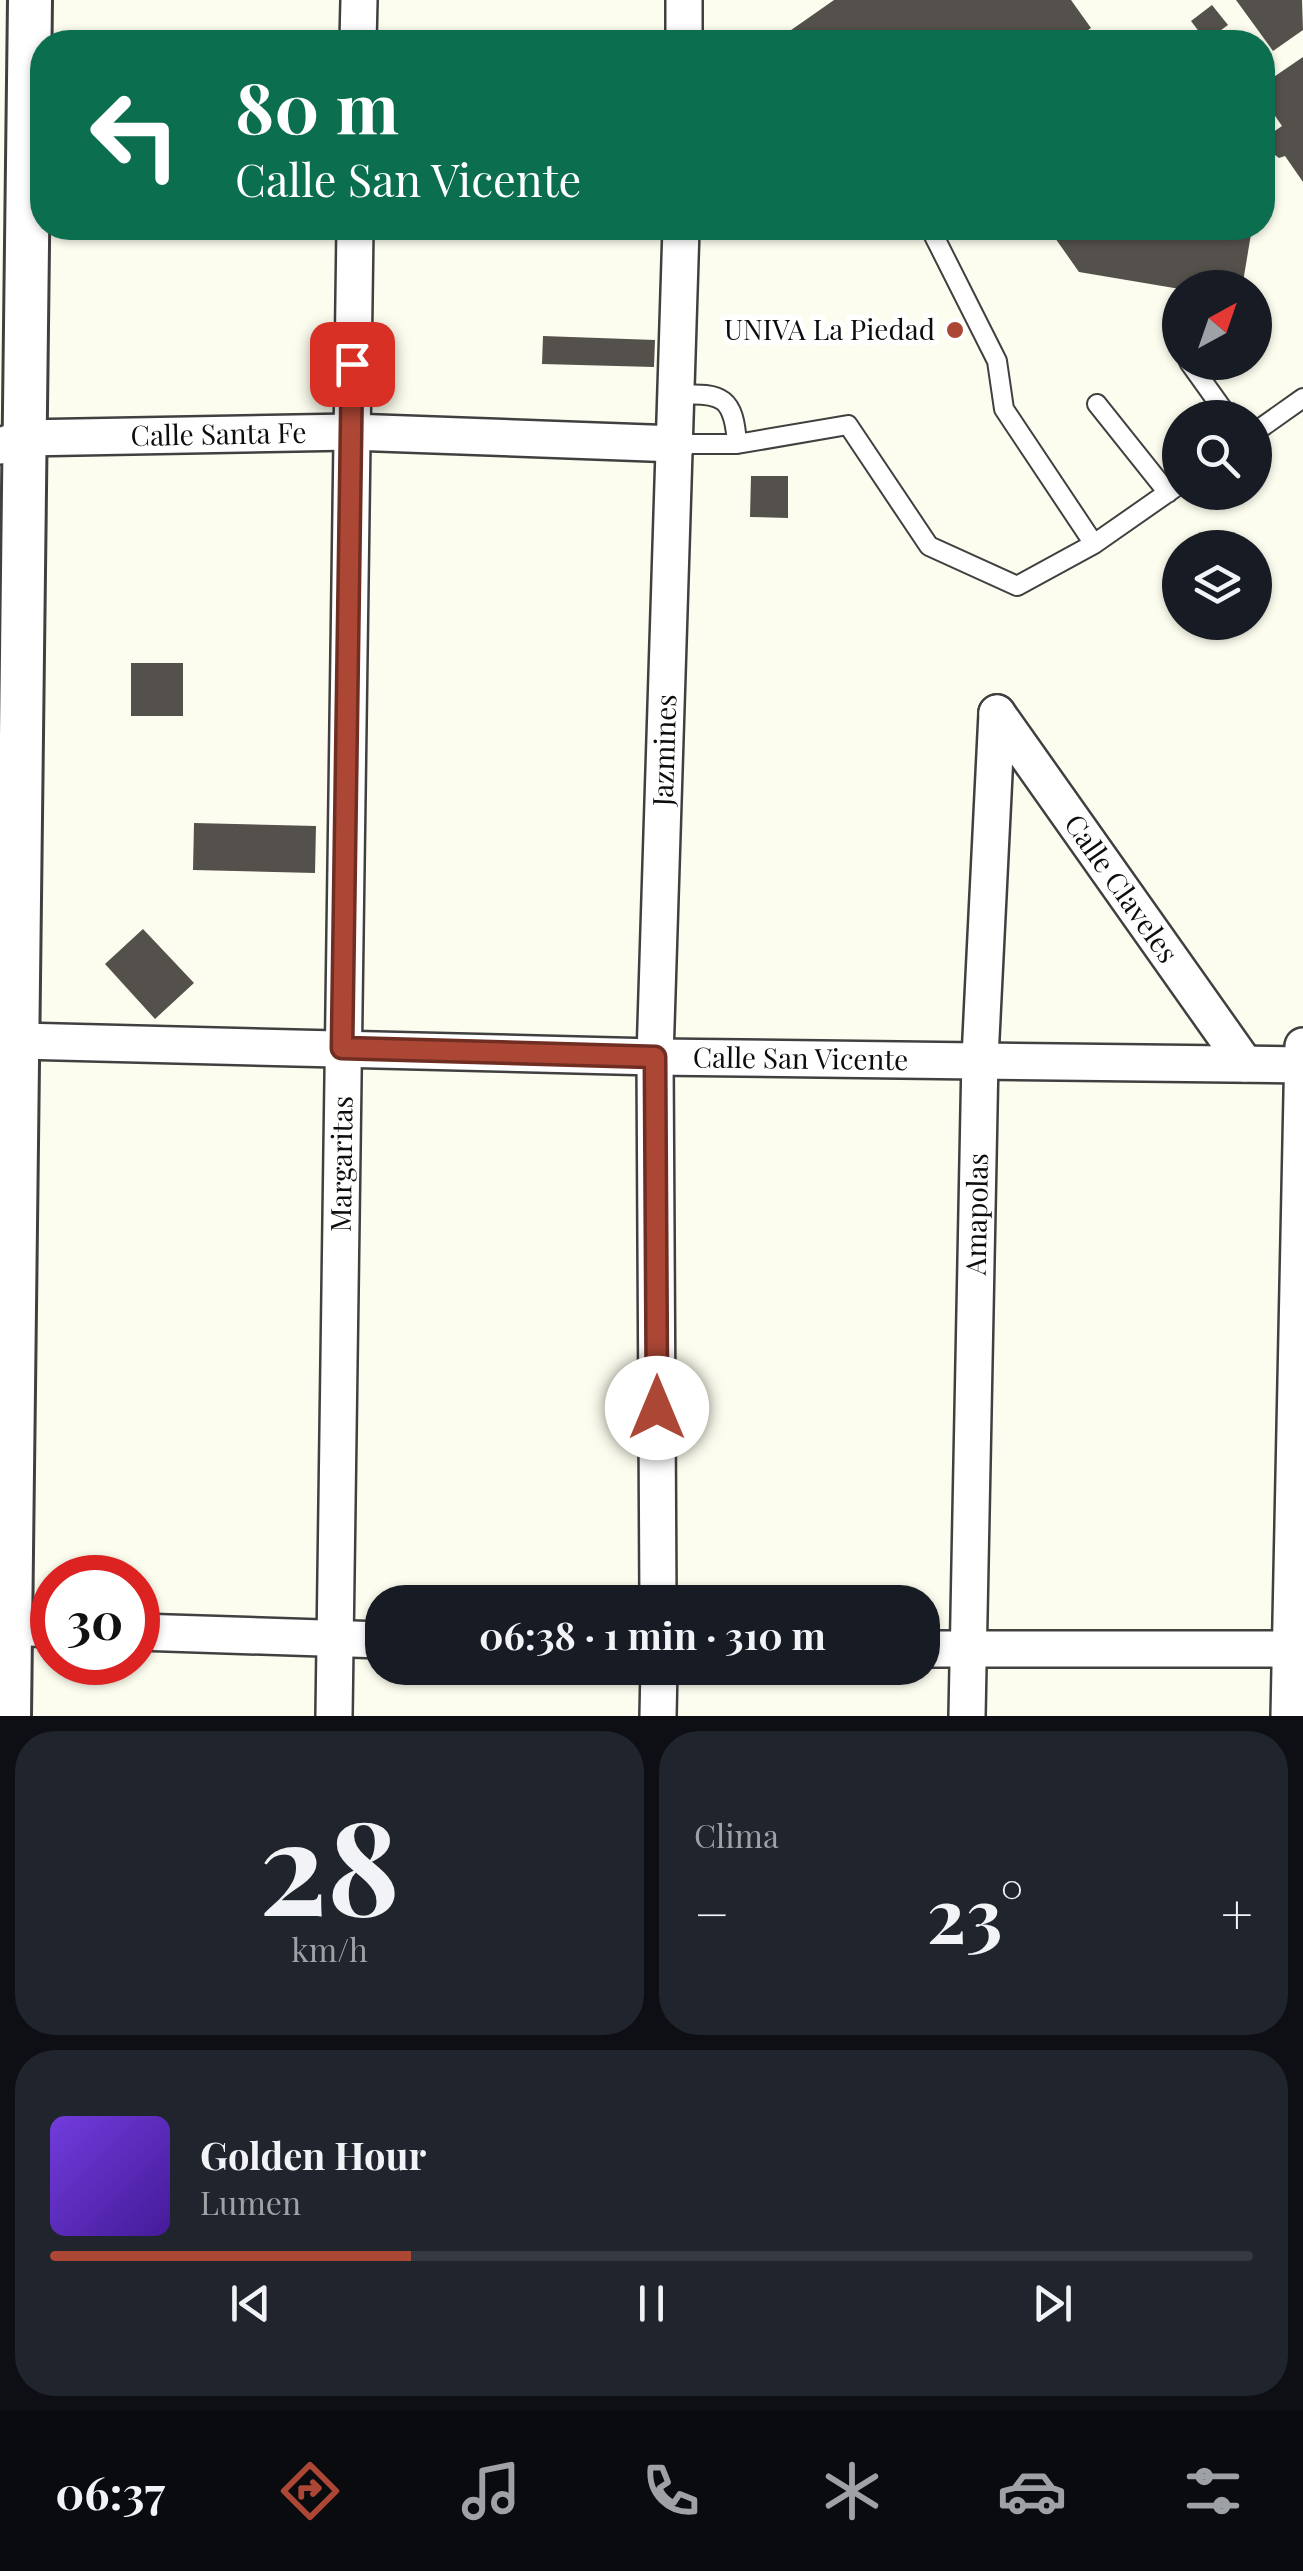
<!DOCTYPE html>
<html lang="es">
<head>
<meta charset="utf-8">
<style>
	body { margin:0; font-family:"Playfair Display",serif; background:#20242c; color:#f1f3f6; height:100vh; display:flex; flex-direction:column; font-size:38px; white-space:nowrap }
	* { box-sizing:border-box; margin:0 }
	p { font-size:32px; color:#9ea1a6 }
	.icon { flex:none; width:55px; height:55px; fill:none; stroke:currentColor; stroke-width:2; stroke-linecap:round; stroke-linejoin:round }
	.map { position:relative; height:1716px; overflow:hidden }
	.side { display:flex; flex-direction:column; gap:15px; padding:15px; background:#0d0f14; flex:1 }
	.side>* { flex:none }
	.hud { position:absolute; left:30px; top:30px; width:1245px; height:210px; border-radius:40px; box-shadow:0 2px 8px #0004; background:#0b6e4f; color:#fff; overflow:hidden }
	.needle { width:65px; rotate:40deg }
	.tools { position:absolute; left:1162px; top:270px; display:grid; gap:20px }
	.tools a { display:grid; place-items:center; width:110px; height:110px; border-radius:50%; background:#171b24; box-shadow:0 2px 8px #0004; font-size:50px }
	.speed { position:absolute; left:30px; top:1555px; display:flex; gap:20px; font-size:50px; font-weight:700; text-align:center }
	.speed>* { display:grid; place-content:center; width:130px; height:130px; border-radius:50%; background:#171b24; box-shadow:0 2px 8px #0004; line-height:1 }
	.speed .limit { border:15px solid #d22; background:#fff; color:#111 }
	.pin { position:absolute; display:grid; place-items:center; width:85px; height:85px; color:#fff; margin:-42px; border-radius:20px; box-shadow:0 5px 15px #0006 }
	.me { position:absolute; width:110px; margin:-55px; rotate:0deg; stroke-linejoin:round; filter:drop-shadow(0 0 8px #0008) }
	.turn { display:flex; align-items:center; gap:35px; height:210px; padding:0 40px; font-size:45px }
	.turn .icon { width:130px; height:130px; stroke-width:2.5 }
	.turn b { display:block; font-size:70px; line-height:85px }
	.big { font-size:75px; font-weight:700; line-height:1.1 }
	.side .card { flex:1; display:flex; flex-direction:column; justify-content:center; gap:15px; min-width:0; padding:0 35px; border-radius:40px; background:#20242c }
	.side .dial { align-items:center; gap:0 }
	.dial b { font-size:130px; line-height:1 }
	.song { display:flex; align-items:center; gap:30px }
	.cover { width:120px; height:120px; border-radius:15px; background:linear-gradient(135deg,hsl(260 70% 55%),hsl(260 70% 35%)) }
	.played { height:10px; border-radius:5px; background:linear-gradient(90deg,#ac4736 30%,#363941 30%) }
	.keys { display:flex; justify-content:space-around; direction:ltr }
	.heat { display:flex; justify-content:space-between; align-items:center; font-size:55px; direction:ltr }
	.side .tiles { flex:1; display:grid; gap:15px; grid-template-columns:1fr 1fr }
	.card:last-child { grid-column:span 2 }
	.trip { position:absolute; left:365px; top:1585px; width:575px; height:100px; border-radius:40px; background:#171b24; box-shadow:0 2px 8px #0004; font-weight:700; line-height:100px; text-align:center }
	.tab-bar { display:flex; height:160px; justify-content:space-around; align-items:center; background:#090b0e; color:#9ea1a6 }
	.tab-bar .icon { width:70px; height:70px }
	.tab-bar .on { color:#ac4736 }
	.tab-bar b { font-size:45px; color:#f1f3f6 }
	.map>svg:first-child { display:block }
	.building { fill:#54504b }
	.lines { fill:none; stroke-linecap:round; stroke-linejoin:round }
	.service-casing { stroke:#404040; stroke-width:22 }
	.minor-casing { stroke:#404040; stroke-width:40 }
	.tertiary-casing { stroke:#404040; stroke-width:48 }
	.service { stroke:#fff; stroke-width:18 }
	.minor { stroke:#fff; stroke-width:35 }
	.tertiary { stroke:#fff; stroke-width:42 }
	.route-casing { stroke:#702e23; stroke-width:25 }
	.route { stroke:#ac4736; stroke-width:18 }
	.poi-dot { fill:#ac4736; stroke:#fff; stroke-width:4 }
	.labels { text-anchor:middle; stroke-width:10; stroke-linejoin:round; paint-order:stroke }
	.poi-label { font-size:28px; fill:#0d0d0d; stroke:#fff; text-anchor:end }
	.street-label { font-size:28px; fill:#0d0d0d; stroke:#fff }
</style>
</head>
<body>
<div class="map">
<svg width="1303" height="1716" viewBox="0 0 1303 1716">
	<rect width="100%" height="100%" fill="#fdfdef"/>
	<!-- building -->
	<path class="building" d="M834,0H1071L1091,28L1071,42H774Z
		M1236,0H1302L1303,30L1273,51Z
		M1212,5L1228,25L1206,41L1191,21Z
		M1303,57V182L1285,156L1279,158L1267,149L1269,135L1282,126L1262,97V85Z
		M1048,228H1216L1251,234L1242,288L1180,289L1079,272Z
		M543,336L655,340L654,367L542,364Z
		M751,476H788V518L750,517Z
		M131,663H183V716H131Z
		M194,823L316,826L315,873L193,870Z
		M143,929L194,983L155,1019L105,964Z"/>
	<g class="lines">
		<!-- service casing -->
		<g class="service-casing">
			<path id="service" d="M930,228L997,361L1004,409L1094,544
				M1189,362L1229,418
				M678,395C723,392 734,398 737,444
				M1097,404L1168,493
				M1255,432L1303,398
				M677,444H737L848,425L929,546L1017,586L1094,544L1180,484"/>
		</g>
		<!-- minor casing -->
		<g class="minor-casing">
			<g id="minor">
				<path d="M358,42L359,0"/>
				<path d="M684,42V0"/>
				<path id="s1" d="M0,446L23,438L351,432L677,444"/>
				<path id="s2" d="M997,713L1245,1064"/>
				<path id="s3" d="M0,1048L20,1041L655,1057L1303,1065"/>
				<path id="s4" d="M658,1602L655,1057L681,228"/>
				<path d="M138,1632L382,1640"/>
				<path d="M0,1634L10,1627L52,1629"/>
				<path d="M922,1649H1303"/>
				<path id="s5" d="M334,1716L355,228"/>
				<path d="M658,1716L659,1668"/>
				<path id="s6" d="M967,1716L980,1058L997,713"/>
				<path d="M1289,1716L1303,1046"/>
			</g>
		</g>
		<!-- tertiary casing -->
		<g class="tertiary-casing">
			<path id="tertiary" d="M9,1716L30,0"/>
		</g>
		<!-- service -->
		<use href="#service" class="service"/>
		<!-- minor -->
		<use href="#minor" class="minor"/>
		<!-- tertiary -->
		<use href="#tertiary" class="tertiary"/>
	</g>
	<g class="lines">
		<!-- route casing -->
		<g class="route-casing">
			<path id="route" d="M352,364L342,1048L655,1057L657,1408"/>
		</g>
		<!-- route -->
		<use href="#route" class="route"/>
	</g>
	<!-- markers -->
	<circle class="poi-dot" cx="955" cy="330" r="10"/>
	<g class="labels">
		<!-- poi labels -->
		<g class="poi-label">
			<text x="935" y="340">UNIVA La Piedad</text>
		</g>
		<!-- street labels -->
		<g class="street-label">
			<text dy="10" stroke="none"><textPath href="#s1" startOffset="220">Calle Santa Fe</textPath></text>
			<text dy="10" stroke="none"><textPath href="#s4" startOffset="852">Jazmines</textPath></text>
			<text dy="10" stroke="none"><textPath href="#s2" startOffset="215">Calle Claveles</textPath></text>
			<text dy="10" stroke="none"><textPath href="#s3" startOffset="802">Calle San Vicente</textPath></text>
			<text dy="10" stroke="none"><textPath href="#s5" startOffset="552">Margaritas</textPath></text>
			<text dy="10" stroke="none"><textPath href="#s6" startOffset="502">Amapolas</textPath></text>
		</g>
	</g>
</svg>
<div class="tools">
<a><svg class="needle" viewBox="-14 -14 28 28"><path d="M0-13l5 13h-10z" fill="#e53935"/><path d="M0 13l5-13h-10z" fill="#9ea1a6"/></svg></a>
<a><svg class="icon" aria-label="search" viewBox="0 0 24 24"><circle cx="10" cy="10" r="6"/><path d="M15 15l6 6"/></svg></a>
<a><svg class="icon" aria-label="layers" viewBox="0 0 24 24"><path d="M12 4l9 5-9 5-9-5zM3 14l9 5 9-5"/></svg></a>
</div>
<div class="speed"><div class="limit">30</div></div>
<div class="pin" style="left:352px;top:364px;background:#d93025"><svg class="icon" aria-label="arrive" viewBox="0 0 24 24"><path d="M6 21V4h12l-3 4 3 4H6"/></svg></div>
<svg class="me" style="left:657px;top:1408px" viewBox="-20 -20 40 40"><circle r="19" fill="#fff"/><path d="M0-13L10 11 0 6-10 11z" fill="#ac4736"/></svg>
<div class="trip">06:38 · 1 min · 310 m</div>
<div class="hud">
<div class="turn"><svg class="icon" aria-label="left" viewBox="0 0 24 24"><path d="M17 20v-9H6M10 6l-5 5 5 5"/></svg><div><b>80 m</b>Calle San Vicente</div></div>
</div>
</div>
<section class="side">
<div class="tiles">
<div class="card dial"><b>28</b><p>km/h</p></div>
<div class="card"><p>Clima</p>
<div class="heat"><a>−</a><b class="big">23°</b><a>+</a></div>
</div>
<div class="card">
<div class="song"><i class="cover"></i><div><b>Golden Hour</b><p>Lumen</p></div></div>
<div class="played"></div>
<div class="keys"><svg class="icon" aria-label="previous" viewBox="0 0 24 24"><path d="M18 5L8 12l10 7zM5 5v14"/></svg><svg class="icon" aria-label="pause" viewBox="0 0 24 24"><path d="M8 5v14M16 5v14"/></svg><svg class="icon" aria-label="next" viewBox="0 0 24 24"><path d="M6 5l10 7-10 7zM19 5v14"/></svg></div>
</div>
</div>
</section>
<nav class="tab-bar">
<b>06:37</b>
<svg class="icon on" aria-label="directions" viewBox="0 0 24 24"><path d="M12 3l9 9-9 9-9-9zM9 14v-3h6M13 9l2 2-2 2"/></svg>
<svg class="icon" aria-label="music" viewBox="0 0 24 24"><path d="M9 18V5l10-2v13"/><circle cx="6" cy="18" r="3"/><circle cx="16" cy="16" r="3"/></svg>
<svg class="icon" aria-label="phone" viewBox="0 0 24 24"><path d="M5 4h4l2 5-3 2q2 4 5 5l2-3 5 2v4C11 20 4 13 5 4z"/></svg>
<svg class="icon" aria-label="climate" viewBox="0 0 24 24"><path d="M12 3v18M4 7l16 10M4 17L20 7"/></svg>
<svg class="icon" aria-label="car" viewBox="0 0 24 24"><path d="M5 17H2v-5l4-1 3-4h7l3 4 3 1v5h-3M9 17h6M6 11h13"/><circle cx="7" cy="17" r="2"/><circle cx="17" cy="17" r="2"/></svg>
<svg class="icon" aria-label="filters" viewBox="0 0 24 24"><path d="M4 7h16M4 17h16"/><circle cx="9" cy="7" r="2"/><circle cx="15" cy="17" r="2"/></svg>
</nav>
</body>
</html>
